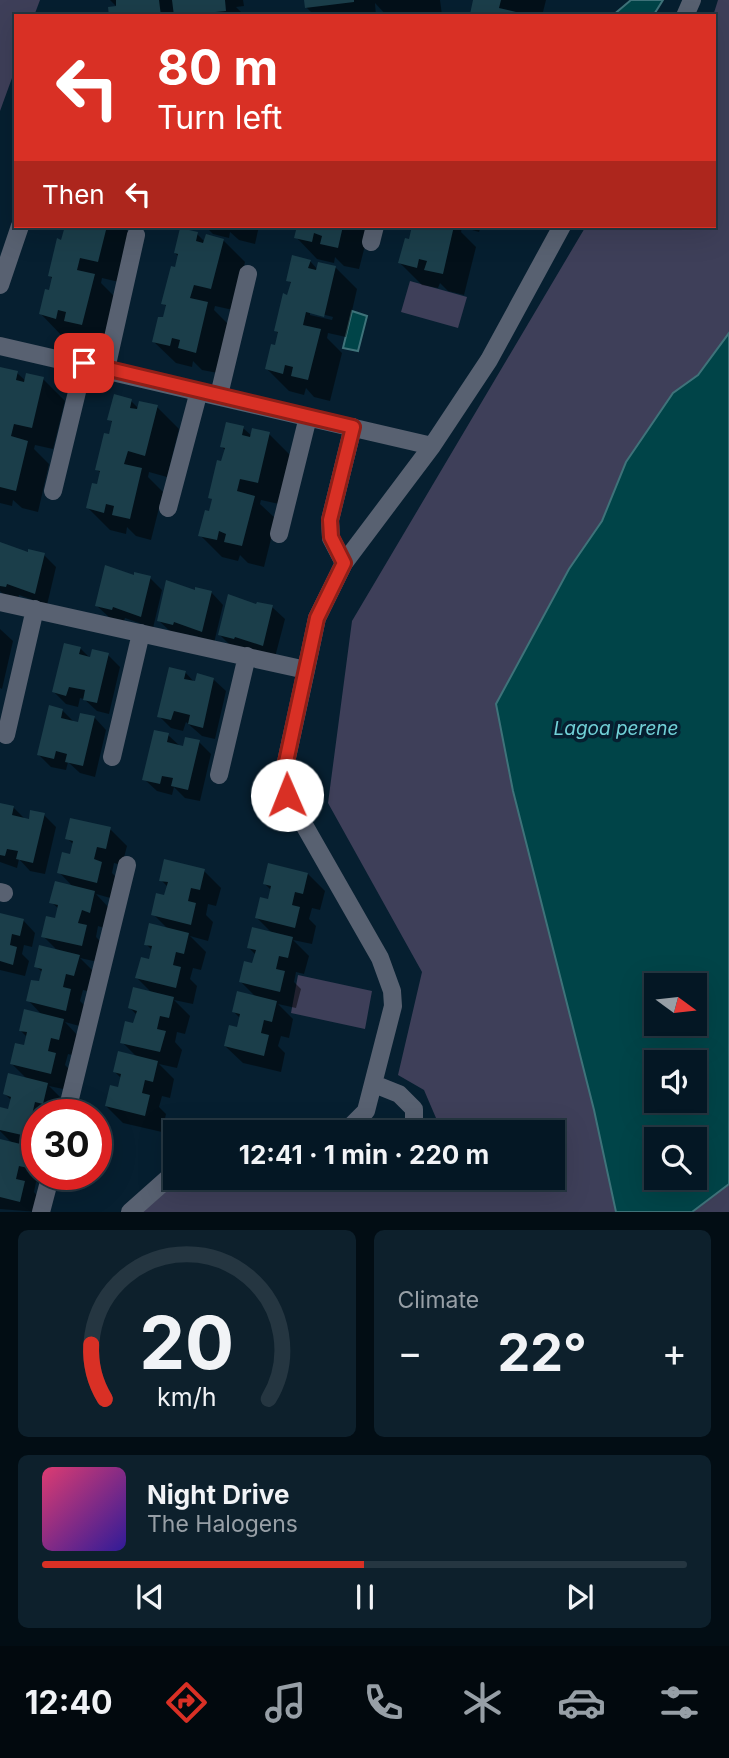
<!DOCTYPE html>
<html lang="en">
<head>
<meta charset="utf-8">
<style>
	body { margin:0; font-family:Inter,sans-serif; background:#0d202c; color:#f1f3f6; height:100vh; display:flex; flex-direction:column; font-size:26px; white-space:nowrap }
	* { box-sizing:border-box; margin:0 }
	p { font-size:23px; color:#979fa6 }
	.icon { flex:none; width:38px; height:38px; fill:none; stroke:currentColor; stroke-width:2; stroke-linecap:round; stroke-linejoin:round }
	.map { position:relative; height:1212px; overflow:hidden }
	.panel { display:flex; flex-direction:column; gap:18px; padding:18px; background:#020d14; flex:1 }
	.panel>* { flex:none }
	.top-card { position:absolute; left:14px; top:14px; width:702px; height:214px; border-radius:0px; box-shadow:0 7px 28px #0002,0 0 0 2px #253641; background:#d93025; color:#fff; overflow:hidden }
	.needle { width:46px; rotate:105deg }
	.fabs { position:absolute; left:644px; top:973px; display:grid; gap:14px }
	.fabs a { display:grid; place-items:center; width:63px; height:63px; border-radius:0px; background:#041724; box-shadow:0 7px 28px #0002,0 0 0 2px #253641; font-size:35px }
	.speed { position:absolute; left:21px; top:1099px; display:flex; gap:14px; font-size:35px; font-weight:700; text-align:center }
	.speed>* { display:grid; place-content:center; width:91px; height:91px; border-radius:50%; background:#041724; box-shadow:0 7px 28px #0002,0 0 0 2px #253641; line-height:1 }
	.speed .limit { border:10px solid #d22; background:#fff; color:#111 }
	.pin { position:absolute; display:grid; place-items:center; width:60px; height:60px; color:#fff; margin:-30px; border-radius:14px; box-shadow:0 4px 10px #0006 }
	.me { position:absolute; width:77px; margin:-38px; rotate:359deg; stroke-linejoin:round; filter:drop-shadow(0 0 5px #0008) }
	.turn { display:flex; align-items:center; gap:24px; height:147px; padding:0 28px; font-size:32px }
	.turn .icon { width:91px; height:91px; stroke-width:2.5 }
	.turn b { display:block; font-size:49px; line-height:60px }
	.then { display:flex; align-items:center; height:66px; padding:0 28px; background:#0003; gap:14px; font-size:26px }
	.big { font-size:52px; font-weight:700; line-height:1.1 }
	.panel .tile { flex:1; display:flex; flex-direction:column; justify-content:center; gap:10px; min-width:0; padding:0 24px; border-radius:10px; background:#0d202c }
	.panel .dial { align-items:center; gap:0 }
	.dial svg { height:182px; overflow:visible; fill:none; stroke:#253641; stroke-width:7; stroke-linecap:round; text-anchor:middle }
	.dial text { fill:#f1f3f6; stroke:none }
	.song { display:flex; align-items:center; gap:21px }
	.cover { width:84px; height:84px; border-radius:10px; background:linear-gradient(135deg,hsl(340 70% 55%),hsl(250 70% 35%)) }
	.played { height:7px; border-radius:4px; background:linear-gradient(90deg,#d93025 50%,#253641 50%) }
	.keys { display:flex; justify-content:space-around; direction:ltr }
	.heat { display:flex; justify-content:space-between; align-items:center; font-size:38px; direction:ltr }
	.panel .tiles { flex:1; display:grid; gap:18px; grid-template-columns:1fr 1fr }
	.tile:last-child { grid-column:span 2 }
	.trip { position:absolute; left:163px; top:1120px; width:402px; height:70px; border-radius:0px; background:#041724; box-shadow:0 7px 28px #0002,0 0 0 2px #253641; font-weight:700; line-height:70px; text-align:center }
	.tab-bar { display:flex; height:112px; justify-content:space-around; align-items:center; background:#02090e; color:#979fa6 }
	.tab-bar .icon { width:49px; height:49px }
	.tab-bar .on { color:#d93025 }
	.tab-bar b { font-size:32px; color:#f1f3f6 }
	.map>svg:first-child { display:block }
	.green { fill:#3e3f59; fill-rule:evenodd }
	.water { fill:#004448; stroke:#3f737a; stroke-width:2; fill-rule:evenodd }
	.shadow { fill:#0007; fill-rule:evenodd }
	.building { fill:#1b3e4a }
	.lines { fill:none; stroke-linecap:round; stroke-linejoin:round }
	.minor { stroke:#586171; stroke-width:18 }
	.route-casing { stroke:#8d1f18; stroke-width:18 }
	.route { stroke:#d93025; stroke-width:12 }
	.labels { text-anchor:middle; stroke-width:7; stroke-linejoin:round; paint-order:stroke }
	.water-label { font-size:19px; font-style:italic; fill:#71d1d7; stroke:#061f30 }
</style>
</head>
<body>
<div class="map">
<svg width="729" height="1212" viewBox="0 0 729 1212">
	<rect width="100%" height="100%" fill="#061f30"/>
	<!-- green -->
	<path class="green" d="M0,0H40L34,16H16V67L0,111Z
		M718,0H729V1212H130L175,1178H553V1132H431L436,1118L424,1090L398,1075L422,972L328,803L352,621L586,226H714L713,16ZM656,985H695V1024H656ZM656,1062H695V1101H656ZM656,1139H695V1178H656Z
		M410,281L467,297L458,328L401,312Z
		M298,975L372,991L365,1029L291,1013Z"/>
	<!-- water -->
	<path class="water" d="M631,0H663L653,16H612Z
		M352,311L367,316L358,351L343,348Z
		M729,333V1184L692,1212H616L594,1110L513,791L496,704L569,569L602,521L626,462L673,393L698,375ZM656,985H695V1024H656ZM656,1062H695V1101H656ZM656,1139H695V1178H656Z"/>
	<!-- shadow -->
	<path class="shadow" d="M110,0H243L244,6L236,7L245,16H111L118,8Z
		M305,0H440L442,15L387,16L375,3L376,16H315L306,7Z
		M475,0H546L542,16H474Z
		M63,226H122L131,234L119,282L102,278L101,283L116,298L104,346L88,342L80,333L78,340L62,336L41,314L50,292L53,280L50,276L66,229Z
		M205,226H259L255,244L239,240L230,232L229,238L213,234Z
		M299,226H370L359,269L344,266L335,257L334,263L317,259L296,237Z
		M411,226H481L479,232L462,227L461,232L476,247L464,295L448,291L440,283L438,288L422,285L400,263L410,241L413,228Z
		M197,234L205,242L223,240L245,262L233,310L215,306L214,310L229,325L218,373L202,370L193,361L192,367L176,363L154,342L164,320L167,307L163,303L179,257L175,253Z
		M310,261L318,270L336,268L357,289L346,337L328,333L327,338L342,353L330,401L314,397L306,388L304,395L289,391L267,369L277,347L280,335L276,331L292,284L288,280ZM310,311L333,317L332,320L310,315Z
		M17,373L26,381L43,379L65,401L53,449L35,445L34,449L49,464L38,512L22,508L13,500L12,506L0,503V374Z
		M131,401L139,409L157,407L179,429L167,477L149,472L148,477L163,492L151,540L136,536L127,527L126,534L110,530L88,508L98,486L101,473L97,470L113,423L109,419Z
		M243,428L252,436L269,434L291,456L279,504L261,500L260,504L276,519L264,567L248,563L240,555L238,561L222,557L200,535L214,501L210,497L226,451L222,447Z
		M0,547L44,555L56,567L47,605L19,595L18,598L4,595L0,591Z
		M135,578H150L162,590L153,628L125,618L124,621L110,618L97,606Z
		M196,592H211L223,605L214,643L196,636L171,632L158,620Z
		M257,607H272L285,619L275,657L247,648L246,650L232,647L220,635Z
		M0,629L13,641L2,689L0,688Z
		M80,648L91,659L108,655L120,667L109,714L97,711L84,699L80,698L78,707L66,704L54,692Z
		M185,672L196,684L213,679L226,691L215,739L202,736L186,722L183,731L171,728L159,716Z
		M62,710L75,723L94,717L106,730L95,777L80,773L68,762L66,770L51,767L39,755Z
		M168,735L181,747L199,742L211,754L200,801L185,798L174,787L172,795L157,791L144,779Z
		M13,807L26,820L44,815L56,827L45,874L30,871L19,859L17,868L0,862V808Z
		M110,829L127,846L122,865L114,863L112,873L119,880L114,899L96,894L111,910L107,929L98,926L96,937L103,944L98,962L80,958L96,974L91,992L83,990L80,1001L87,1008L83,1027L65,1022L80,1038L76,1056L68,1054L65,1065L72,1072L68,1090L49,1086L65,1102L61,1115H37V1151L34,1150L37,1153V1174H47L44,1184L36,1182L34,1192L41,1200L38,1212L0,1209V1140L12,1143L0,1131V1114L9,1111L12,1101L5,1094L28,1080L12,1064L25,1047L27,1037L20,1030L43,1016L28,1000L40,984L43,973L36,966L59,952L43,936L56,920L59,909L51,902L74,888L59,872L72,856L74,845L67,838Z
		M204,871L221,888L216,906L208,904L206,915L213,922L208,941L190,936L206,952L201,970L193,968L190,979L197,986L193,1004L174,1000L190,1016L185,1034L177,1032L175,1042L182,1050L177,1068L159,1064L174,1079L170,1098L162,1096L159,1107L166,1114L162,1132L123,1123L106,1106L119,1089L122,1079L115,1072L137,1057L122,1042L135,1025L137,1015L130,1008L153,994L137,978L150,961L153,951L146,944L169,930L153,914L166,898L168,887L161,880Z
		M308,874L325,891L320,910L312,908L309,919L316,926L312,944L293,940L309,956L304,974L296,972L294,982L301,989L296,1008L278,1004L293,1019L289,1038L281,1036L278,1046L285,1053L281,1072L243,1063L225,1046L238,1029L241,1019L234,1012L256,997L241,982L254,965L256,955L249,948L273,934L257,918L269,902L272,891L265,884Z
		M0,915L23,920L35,933L32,947L24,945L22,954L29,961L25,976L0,970Z"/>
	<!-- building -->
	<path class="building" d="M116,0H159L161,16H109L108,7L116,6Z
		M172,0H225L226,11L174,16Z
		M304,0H354V2L305,8Z
		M473,0H501L499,8L516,12L515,16L470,14Z
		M65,226H107L98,262L80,258L77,270L95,274L82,325L64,321L66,312L58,310L56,319L39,314L45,289L49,290L52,277L48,276L57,238L61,240Z
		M297,226H343L338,248L320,244L322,236L314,233L312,242L294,238Z
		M412,226H454L443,274L424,270L427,261L419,259L417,268L398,263L405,238L409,239Z
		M180,228L198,232L196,241L203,243L206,234L224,239L211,289L194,285L190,298L208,302L196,353L178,348L180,340L172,338L170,346L152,342L158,317H163L166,305L161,304L171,266L175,267L178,254L174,253Z
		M292,255L311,260L308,268L316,270L318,262L336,266L324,317L306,312L303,325L321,329L308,380L291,376L293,367L285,365L283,374L265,369L271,344L275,345L278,332L274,331L283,293L287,295L291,282L286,281Z
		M0,367L18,371L16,380L24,382L26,373L44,377L32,428L14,424L11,436L28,441L16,491L0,487Z
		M114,394L132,399L130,408L137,409L139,401L158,405L145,456L128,451L124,464L142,468L130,519L112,515L114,506L106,504L104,513L86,508L92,483L97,484L100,471L95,470L104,433L109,434L112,421L107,420Z
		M226,422L244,426L242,435L250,437L252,428L270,432L258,483L240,479L237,491L255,496L242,546L224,542L226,534L219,531L217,540L198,536L205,510L209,511L212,499L208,498L217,460L221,461L225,448L220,447Z
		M0,542L28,552V549L45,553L35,594L7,584L6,587L0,586Z
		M105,565L134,575V572L151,576L141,617L113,607L112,610L95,606Z
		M166,580L195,590V587L212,591L202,632L174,622L173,625L157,621Z
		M228,594L256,604L257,602L273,605L263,646L235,637L234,639L218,635Z
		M64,643L81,647L79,654L90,657L92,649L109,653L97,703L83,700L85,690L69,687L66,696L52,692Z
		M169,667L186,671L184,679L195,681L197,673L214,678L203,728L188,724L190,715L174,711L171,720L157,717Z
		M49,705L63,709L61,718L78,722L80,713L95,716L83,766L65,762L67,754L56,751L54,759L37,755Z
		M154,730L169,733L167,742L183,746L185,737L200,740L188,790L171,786L173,778L162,776L160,784L142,780Z
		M0,803L14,806L12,815L29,819L30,810L45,813L33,863L16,859L18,851L7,849L5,856L0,855Z
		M70,818L111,827L106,849L97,847L94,859L102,862L97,883L57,873L62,852L70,854L73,841L65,839Z
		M164,859L205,869L200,890L191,888L188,901L196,903L191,925L151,915L156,893L164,895L168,882L159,881Z
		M268,863L308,873L303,894L295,892L292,905L300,907L295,928L255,918L260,897L268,899L271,886L263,884Z
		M55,881L95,891L90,913L82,910L78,923L87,925L82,946L41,937L46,916L55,918L58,905L49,903Z
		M0,913L24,919L20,936L12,934L10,945L17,947L13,965L0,961Z
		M149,923L189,933L184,954L176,952L173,965L181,967L176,988L135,978L141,957L149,959L152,946L144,945Z
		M252,927L293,937L288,958L279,956L276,969L285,971L280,992L239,982L244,961L252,963L256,950L247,948Z
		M39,945L80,955L74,976L66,974L63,987L71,989L66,1011L26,1001L31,980L39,981L42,969L34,967Z
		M133,987L174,997L169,1018L160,1016L157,1029L166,1031L160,1052L120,1043L125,1021L133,1023L137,1011L128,1008Z
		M237,991L277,1001L272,1022L264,1020L261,1033L269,1035L264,1056L224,1046L229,1025L237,1027L240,1014L232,1012Z
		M24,1009L64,1019L59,1040L51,1038L48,1051L56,1053L51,1074L10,1064L15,1043L24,1045L27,1032L19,1031Z
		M118,1051L158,1061L153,1082L145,1080L142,1093L150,1095L145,1116L105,1106L110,1085L118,1087L121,1074L113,1072Z
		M8,1073L48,1083L43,1104L35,1102L32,1115L37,1116L35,1138L0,1130V1107L8,1109L11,1097L3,1094Z
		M0,1139L33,1147L28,1168L19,1166L16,1179L25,1181L20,1202L0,1197Z"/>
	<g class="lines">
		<!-- minor -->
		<path class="minor" d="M685,16L692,0
			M371,242L375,226
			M0,285L20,226
			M0,346L432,446
			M106,369L136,235
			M219,395L248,274
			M53,491L84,363
			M168,508L199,391
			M279,534L308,417
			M344,563L331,538L330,520L353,427
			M0,602L306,670
			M6,735L35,609
			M112,757L141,633
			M219,775L247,656
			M0,892L4,893
			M374,1084L399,1094L414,1109V1132
			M66,1115L127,865
			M335,1132L347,1130L366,1111L393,1006L392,991L380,958L287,795L286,762L306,670L317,618L344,563L432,446L489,360L562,226
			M41,1212L51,1174
			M130,1212L175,1172"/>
	</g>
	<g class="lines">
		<!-- route casing -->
		<g class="route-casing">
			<path id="route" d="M84,363L353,427L330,520L331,537L344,563L317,618L286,762L284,780L287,795"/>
		</g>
		<!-- route -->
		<use href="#route" class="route"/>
	</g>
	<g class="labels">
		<!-- water labels -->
		<g class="water-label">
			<text x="616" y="735">Lagoa perene</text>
		</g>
	</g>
</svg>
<div class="fabs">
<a><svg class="needle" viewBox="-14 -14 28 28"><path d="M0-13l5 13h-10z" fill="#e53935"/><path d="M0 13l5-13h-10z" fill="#979fa6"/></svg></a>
<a><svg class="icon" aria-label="sound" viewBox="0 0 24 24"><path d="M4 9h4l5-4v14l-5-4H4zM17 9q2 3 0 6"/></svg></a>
<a><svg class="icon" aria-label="search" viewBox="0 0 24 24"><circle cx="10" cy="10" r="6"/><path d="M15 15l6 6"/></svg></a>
</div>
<div class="speed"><div class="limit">30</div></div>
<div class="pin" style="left:84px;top:363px;background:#d93025"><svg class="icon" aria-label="arrive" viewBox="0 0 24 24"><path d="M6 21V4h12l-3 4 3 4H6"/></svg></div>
<svg class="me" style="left:287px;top:795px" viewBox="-20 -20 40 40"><circle r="19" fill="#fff"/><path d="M0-13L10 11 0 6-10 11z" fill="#d93025"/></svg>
<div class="trip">12:41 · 1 min · 220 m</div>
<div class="top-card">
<div class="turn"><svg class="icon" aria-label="left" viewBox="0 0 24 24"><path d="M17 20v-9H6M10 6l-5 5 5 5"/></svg><div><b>80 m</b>Turn left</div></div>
<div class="then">Then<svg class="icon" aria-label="left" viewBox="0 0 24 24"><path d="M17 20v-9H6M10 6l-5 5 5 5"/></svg></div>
</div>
</div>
<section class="panel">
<div class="tiles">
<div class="tile dial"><svg viewBox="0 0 100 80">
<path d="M14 69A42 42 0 1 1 86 69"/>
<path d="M14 69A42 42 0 0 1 8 45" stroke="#d93025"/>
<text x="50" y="56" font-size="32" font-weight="700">20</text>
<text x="50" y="72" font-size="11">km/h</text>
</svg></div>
<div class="tile"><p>Climate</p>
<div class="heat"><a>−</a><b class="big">22°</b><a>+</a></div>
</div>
<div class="tile">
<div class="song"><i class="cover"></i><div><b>Night Drive</b><p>The Halogens</p></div></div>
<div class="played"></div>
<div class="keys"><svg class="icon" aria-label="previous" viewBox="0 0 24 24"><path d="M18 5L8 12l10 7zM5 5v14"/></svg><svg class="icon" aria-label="pause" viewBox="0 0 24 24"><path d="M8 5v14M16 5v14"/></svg><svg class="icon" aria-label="next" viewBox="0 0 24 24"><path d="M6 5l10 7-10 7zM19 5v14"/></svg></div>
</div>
</div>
</section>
<nav class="tab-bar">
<b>12:40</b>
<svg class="icon on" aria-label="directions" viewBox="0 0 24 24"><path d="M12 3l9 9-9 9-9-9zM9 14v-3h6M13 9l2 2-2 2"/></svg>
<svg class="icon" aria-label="music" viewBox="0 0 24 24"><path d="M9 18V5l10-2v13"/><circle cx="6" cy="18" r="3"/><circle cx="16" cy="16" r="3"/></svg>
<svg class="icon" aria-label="phone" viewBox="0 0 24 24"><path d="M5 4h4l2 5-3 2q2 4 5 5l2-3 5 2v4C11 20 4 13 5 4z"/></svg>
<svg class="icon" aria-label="climate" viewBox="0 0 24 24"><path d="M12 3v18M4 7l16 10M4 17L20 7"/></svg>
<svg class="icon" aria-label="car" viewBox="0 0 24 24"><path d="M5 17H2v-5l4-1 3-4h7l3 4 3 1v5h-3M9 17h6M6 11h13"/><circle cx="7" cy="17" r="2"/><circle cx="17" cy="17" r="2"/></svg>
<svg class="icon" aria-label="filters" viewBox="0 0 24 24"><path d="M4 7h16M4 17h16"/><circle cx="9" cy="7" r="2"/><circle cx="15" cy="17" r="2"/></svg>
</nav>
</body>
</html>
